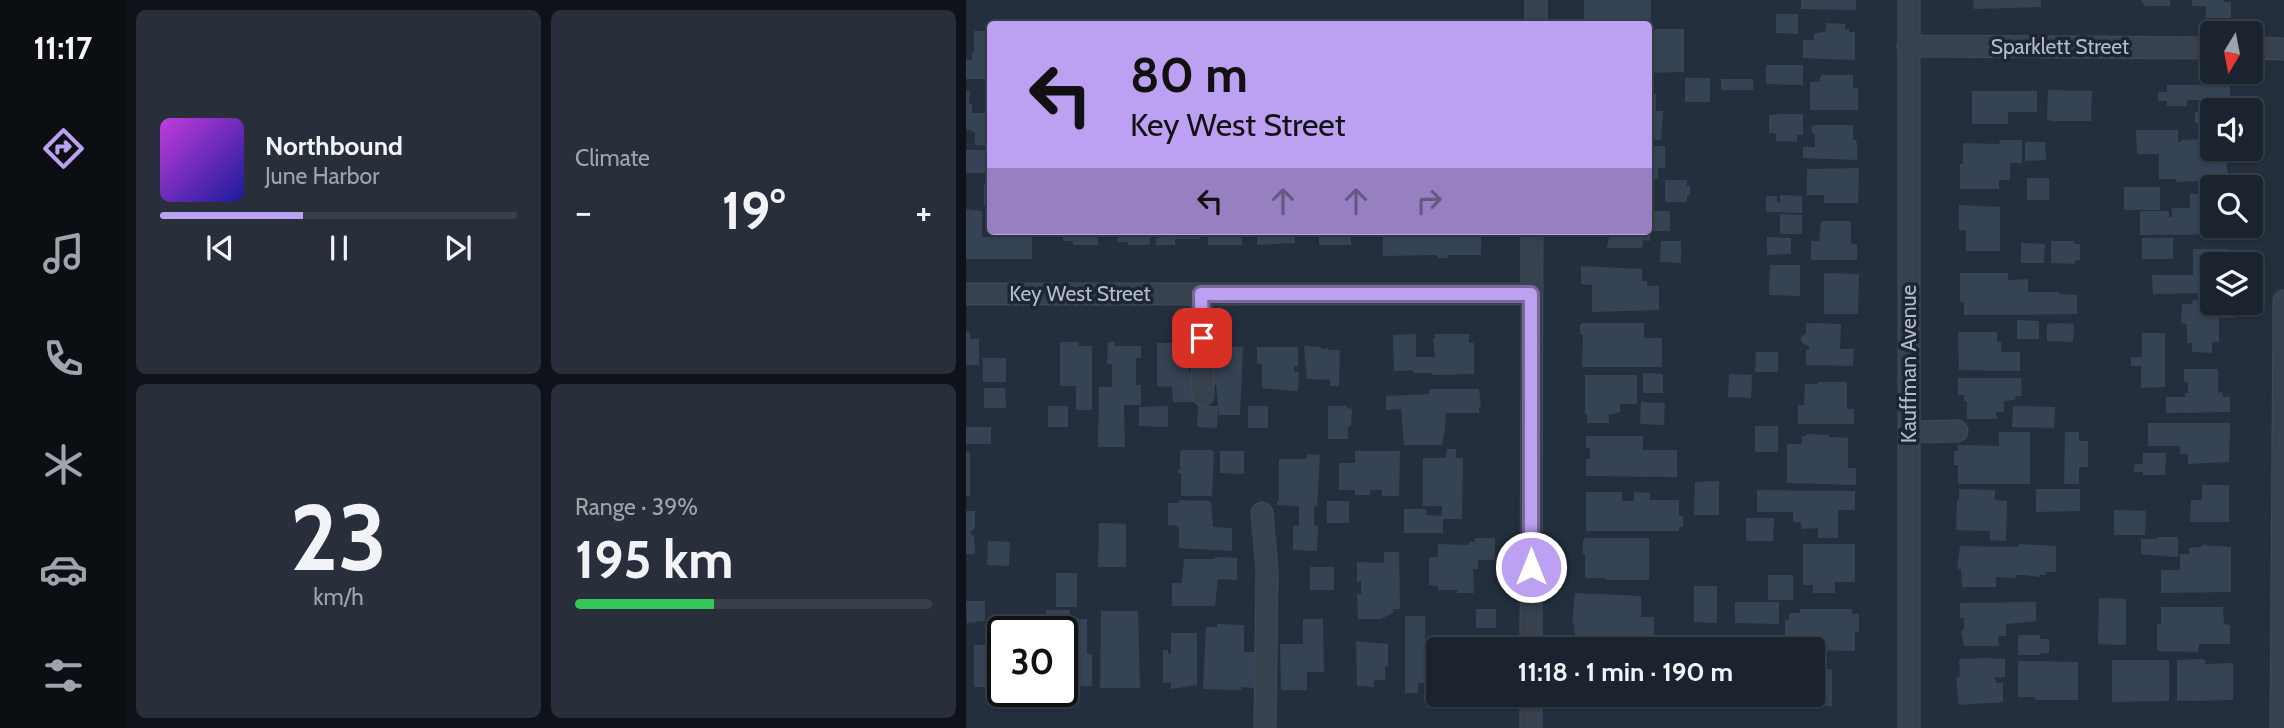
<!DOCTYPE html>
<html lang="en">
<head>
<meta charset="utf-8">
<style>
	body { margin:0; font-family:Cabin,sans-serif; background:#282f3a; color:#f1f3f6; height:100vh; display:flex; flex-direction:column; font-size:26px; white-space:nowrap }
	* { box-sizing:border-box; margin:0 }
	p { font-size:23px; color:#a0a4aa }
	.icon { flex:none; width:38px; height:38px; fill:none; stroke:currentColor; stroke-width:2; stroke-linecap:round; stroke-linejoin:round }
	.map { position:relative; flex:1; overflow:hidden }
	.side { display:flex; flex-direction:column; gap:10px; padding:10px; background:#0f1319; width:840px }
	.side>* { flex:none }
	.top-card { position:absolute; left:21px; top:21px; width:665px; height:214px; border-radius:7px; box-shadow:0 2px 5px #0004,0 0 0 2px #39404a; background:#bca0f2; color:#111; overflow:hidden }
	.needle { width:46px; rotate:190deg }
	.buttons { position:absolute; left:1234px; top:21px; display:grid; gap:14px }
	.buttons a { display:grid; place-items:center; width:63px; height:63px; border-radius:7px; background:#1b232e; box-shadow:0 2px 5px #0004,0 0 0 2px #39404a; font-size:35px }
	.speed { position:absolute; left:21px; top:616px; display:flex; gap:14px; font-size:35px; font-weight:700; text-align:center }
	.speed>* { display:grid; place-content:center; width:91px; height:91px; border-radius:50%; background:#1b232e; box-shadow:0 2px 5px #0004,0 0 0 2px #39404a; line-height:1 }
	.speed .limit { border:4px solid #111; border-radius:10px; background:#fff; color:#111 }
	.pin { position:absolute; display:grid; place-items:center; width:60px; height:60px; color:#fff; margin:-30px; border-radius:14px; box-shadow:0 4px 10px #0006 }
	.me { position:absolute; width:77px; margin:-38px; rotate:0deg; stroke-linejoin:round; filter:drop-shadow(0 0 5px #0008) }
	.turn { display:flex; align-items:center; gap:24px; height:147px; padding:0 28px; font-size:32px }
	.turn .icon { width:91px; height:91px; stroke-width:2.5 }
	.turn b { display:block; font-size:49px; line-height:60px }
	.lanes { display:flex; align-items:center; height:66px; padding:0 28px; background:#0003; justify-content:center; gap:35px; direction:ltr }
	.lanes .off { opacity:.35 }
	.big { font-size:52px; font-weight:700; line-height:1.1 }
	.side .card { flex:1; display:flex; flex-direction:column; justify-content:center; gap:10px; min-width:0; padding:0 24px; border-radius:10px; background:#282f3a }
	.side .dial { align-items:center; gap:0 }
	.dial b { font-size:91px; line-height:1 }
	.song { display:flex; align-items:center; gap:21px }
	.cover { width:84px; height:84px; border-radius:10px; background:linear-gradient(135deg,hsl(290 70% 55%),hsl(240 70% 35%)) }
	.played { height:7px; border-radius:4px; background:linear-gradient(90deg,#bca0f2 40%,#39404a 40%) }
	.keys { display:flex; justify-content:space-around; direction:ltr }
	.heat { display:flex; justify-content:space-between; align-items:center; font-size:38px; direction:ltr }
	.charge { height:10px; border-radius:5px; background:linear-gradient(90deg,#34c759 39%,#39404a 0) }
	.side .tiles { flex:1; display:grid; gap:10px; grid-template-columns:repeat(2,1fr) }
	.trip { position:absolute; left:460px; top:637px; width:399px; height:70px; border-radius:7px; background:#1b232e; box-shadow:0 2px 5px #0004,0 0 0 2px #39404a; font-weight:700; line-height:70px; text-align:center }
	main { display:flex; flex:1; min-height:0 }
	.menu { display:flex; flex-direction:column; width:126px; justify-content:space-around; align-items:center; background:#0b0e12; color:#a0a4aa }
	.menu .icon { width:49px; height:49px }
	.menu .current { color:#bca0f2 }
	.menu b { font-size:32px; color:#f1f3f6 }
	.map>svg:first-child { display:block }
	.building { fill:#364354 }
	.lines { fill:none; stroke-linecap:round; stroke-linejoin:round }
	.minor-casing { stroke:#414a57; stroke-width:23 }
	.minor { stroke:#38414e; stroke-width:21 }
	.route-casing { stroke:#7a689d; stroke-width:18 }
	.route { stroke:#bca0f2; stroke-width:12 }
	.labels { text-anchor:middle; stroke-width:7; stroke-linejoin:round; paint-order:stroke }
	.street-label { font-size:21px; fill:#b4bcc9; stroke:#1d2633 }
</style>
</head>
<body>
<main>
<nav class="menu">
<b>11:17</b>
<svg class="icon current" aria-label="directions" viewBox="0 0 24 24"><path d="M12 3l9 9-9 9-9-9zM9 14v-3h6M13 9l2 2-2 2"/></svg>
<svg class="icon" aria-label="music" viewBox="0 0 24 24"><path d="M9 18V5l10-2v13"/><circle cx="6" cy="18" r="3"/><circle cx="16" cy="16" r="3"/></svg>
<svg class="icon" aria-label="phone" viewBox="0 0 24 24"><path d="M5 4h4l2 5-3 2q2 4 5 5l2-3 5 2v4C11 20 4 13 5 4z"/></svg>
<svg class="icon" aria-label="climate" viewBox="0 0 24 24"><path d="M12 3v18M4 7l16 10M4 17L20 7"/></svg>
<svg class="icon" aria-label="car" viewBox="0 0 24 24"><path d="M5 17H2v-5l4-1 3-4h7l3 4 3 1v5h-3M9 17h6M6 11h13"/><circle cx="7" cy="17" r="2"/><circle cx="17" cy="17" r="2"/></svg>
<svg class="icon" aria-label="filters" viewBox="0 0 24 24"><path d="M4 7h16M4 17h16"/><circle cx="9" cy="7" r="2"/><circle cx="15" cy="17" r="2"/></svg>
</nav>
<section class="side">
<div class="tiles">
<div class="card">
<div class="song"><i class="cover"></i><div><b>Northbound</b><p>June Harbor</p></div></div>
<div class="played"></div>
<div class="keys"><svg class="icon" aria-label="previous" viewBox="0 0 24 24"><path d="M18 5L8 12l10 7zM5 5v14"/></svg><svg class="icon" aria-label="pause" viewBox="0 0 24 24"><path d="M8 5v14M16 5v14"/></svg><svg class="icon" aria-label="next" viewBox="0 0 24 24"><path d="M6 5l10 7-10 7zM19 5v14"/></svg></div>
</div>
<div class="card"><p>Climate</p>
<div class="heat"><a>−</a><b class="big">19°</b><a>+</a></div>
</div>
<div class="card dial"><b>23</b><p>km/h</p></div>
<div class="card"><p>Range · 39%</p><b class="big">195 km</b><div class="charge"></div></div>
</div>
</section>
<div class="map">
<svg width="1318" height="728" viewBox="0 0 1318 728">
	<rect width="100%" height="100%" fill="#242f3e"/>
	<!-- building -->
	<path class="building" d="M618,0H685V24H618Z
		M835,0H890V10L835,9Z
		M1007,0H1075V7L1008,9Z
		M1175,0H1204V6H1179Z
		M1226,0H1258V2H1265V18H1240V6H1226Z
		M810,14H832V34L810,33Z
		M860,23L879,24V29H883V32H889V60L837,58V40H848V34L860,31Z
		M692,29H718V72L682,73V30Z
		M8,31H24V79H0V60H6V52H8Z
		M800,65H837V85L800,84Z
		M855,75H887V88H892V110H844V82H853Z
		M719,78H744V102H719Z
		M755,79H787V90H755Z
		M1201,85H1264V110H1246V123H1229V112H1235L1237,100H1221V106H1201V101H1192V92H1201Z
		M1082,90L1126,91L1125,121H1085L1081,118Z
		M0,91H4L3,104H6V113H24V146L9,145V132L0,129Z
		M1006,91H1071V112H1042V124H1006Z
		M682,94H690V111H697L695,139L692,140L682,139Z
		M815,114H837V135H831V142L810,141V134L803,133V115Z
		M849,125H887V140H890L891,144V160L837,158V147H849V134H846V126Z
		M1170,130H1212V142H1215L1216,140L1241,139L1242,143H1246V149H1260L1262,180L1210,182V179H1193V154H1171Z
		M1034,140H1056V163H1044V180H1033V189H994V164H997V143L1033,144Z
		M1059,142H1079L1080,160L1059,161Z
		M682,146H699V168H692V179H682Z
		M0,150H21V173H0Z
		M893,168L892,203H858V195H841V169Z
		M1061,178H1083V200H1061Z
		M699,180H721V186H724V195H721V202H699Z
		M18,184H24V206H18Z
		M1241,185H1246V226H1265V234L1174,235V211H1203V217H1206V208H1224V194H1241Z
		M1158,187H1194V210H1158Z
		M814,195L836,196V213L800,212V196H811V202H814Z
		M993,205L1034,207V251H1000V230H993Z
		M0,209L16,211V237H66V259H0Z
		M682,211H704V231H682Z
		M814,214L836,215V234H814Z
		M855,221H885V244H891V260H845V241H853Z
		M97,231H132V245H107V241H97Z
		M151,231H184V245H162V242H151Z
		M191,231H234V239H209V245H190Z
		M242,231H276V245H242Z
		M291,231H329V243L291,245Z
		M353,231H385V245H353Z
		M417,231H515V255H482V258H472L471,255L417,256Z
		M644,231H684V241L677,240L676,248H641Z
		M801,237L825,238V254L801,255Z
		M1176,238H1207V259H1176Z
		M695,241H715V263L694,262Z
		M1085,241H1109L1108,244H1114V260L1109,261V264L1085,263Z
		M1055,243L1079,244L1078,263H1055Z
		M1227,249H1262V264H1246V293L1187,294L1186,275H1227Z
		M804,265H834V296L803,295Z
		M615,266L676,269V281H681V286H693V310L626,312V285L615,284Z
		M858,273L893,274L892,314H858Z
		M994,273H1042V280L1062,279V292H1093V294L1111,295V314L998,315V302H994Z
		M1227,300L1269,303V318H1253V342H1246V353L1226,352V343H1221V324L1215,323L1216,304H1226Z
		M1051,320L1073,321V339H1051Z
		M617,323H678V338H696V367H616L617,335L614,334V325Z
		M840,323L875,324L874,349H888L887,366L840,365V350L843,349V346L837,344L835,340V337L840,334Z
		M1095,323L1108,324L1107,342L1081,341V324Z
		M0,332H4V339H13V365H0Z
		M992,332H1031V342H1035V352H1054V371L993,370Z
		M1176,333H1199V387L1175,388V366H1165V357H1176Z
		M450,334V357H469L467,338H469V334H503V343H508V374L466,375V373H447V370L428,371L427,335Z
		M94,342H113V346H126V410H110V386H94Z
		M142,342H149V346H175V358H170V385H175V405H158L159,447H132L133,387H146V364H141Z
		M191,343H210V346H223V373H228V402H207L206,387L191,386Z
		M250,346L277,347L274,415H253L250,385H240V353L250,354Z
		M338,346L355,347V349L362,348V350H374L373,386H364V380L341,379Z
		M291,347H332V366H328V372H333L332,391L296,388V364H291Z
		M790,352H812V372H789Z
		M17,358H40V382H17Z
		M1218,369H1252V393L1256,392L1257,397H1264V412L1200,413V397H1219V393H1222V382H1218Z
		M677,373L697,374V393H677Z
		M763,374L786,375L785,398L762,397Z
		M619,375H671V404H654V412L643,415V423H621V414H619Z
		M992,378H1055L1056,396H1050L1049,400L1038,401V412H1030L1031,419H1001V401H998V395H992Z
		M852,382H881V409H888V424H832V405H838L839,384H852Z
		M18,388H39L40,408H18Z
		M463,389H513L515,407H513V413H480L479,429L476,445H438L435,409L420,410V396L463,394Z
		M675,402L699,403L698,425L674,424Z
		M82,406H102V427H82Z
		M202,406V427L173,426V407Z
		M232,406H252L251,428L231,427Z
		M282,406H302V428H282Z
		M362,406H381V408L386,409L385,426H382V439H362Z
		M1047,406L1089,407L1088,428L1046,427Z
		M1182,423H1264L1263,462L1222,464V454H1214V446H1182Z
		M789,426H812V452H789Z
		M0,427H25V444H0Z
		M1033,432H1064V484H992V465H988V451H992V445L1033,446Z
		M1099,432H1113V441H1122V467H1113V484H1098Z
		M840,434L863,435V437L882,438V468H890V485L821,483V444H836V436H840Z
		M620,436H677V450H711V477L620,476V459H624V448H620Z
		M481,449H490V458H497L496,519H477V533H438V509H460V515L476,516V506H457V458H480Z
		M216,450H246L248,452L246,496H215V473H212V470H214V452Z
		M254,451H278V474L254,473Z
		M389,451H434L433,496H416V490H404V495H389V490H373V463H389Z
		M0,452H4V496H0Z
		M1177,453H1200L1199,475H1177V472H1168L1169,464H1177Z
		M341,454L354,455L351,506H348V525L352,526L351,551L327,550V526H333V506L311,505V501H313V459H341Z
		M753,481V515H728L729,482Z
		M1236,485H1263V522H1224L1225,500H1236Z
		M993,489L1029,490V500L1041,501L1040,541L1024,540V531L990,530L991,500H993Z
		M1070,489H1114V511L1070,512Z
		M791,490L889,491V510H872V538H852V528L836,529L834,522H827V512H791Z
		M620,492H656V501H668V492L684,493V500H713V516H717V527H713V531H620Z
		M213,500L245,501L247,527L266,528V551L213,548V528L211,526L202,525V503H213Z
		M361,501H383V523H361Z
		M1148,510L1180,511L1179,535H1148Z
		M0,511H9V528L4,532L8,537L9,554H0Z
		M780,518H808L807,541H780Z
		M133,523L160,524V567H132Z
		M1191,537H1212V557L1175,554V539H1191Z
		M508,538H529V560H512V569H507L508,593H491V590H472V586L463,585V557H472V544L503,545V542H509Z
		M619,538H683V580H639V578H619V554H617V540Z
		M22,541L44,542L43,566L21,565Z
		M837,544H889V582H869V593H847V585H837Z
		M1053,544L1090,546V572H1080L1079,575H1074V577L1057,575H1050V578L1030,577V587H996L995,569L991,570L994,546L1053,547Z
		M1235,545L1265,547V592L1195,593V570H1214V554H1223V548L1236,547Z
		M418,552H433L434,609H427V613L415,619H392L391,594H395V581L391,582V562L418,563Z
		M249,557L271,558V580L252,579L249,606H206V583H216L218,559H249Z
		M344,567H368V590H344Z
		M90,573H111V607H90Z
		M802,575H827V600H802Z
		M728,586H751V623L728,622Z
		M609,593L675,596V617H688V640H674V643H609L608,623H606Z
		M1133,598L1160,599V645L1132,644Z
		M0,601H19V621L1,623Z
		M769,602H813V624L769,623Z
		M1070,602V621L1040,624V636H1032L1033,646H998L995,630H998V618H994V603Z
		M1195,607H1257L1258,624L1264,625V644H1233L1232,652L1191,651V624H1195Z
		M510,609H530V628H510Z
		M834,609H886V614H893V632H889V651L819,649V620H823V613H834Z
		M80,610H104V619H121V654H126V686H101V674H96V632H70V621H80Z
		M135,611H172L174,688H134Z
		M439,616H459V643H474L472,679H467V683H452V693H439Z
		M337,619H357L358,672H341V690H315L314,644H337Z
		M251,624L278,625V652H289L288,688L275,687V690L237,689L240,627H251Z
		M205,633H231V685L205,689V683H197V650H202V654H205Z
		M1052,635H1074V639H1083V653H1075L1074,655H1052Z
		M24,639H37V687H8V645H24Z
		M390,641L422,644V666H419V680H408V687L391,686Z
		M1023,658L1039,659V677H1029L1030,683H1037V702L993,705L990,678L994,676L993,659Z
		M1146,660H1203V701L1146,702Z
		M1211,660L1236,659L1239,660V664L1267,663V700L1211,701Z
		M1052,661L1112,662V700H1069V697H1052Z
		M847,669H852V673H857V669H866V706H794V696L797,695H847Z
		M618,695H689V699L618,698Z
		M720,695H744V700H720Z
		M762,695H791L790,702H762Z"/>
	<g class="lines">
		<!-- minor casing -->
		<g class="minor-casing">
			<path id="minor" d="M943,0V728
				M570,24V0
				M942,46L1246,48
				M1284,48L1318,49
				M0,294H565
				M235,294L237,395
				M944,432L991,431
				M296,513L301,569L299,728
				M565,649L566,231
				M565,695V728
				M1315,728L1318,301"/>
		</g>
		<!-- minor -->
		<use href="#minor" class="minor"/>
	</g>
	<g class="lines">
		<!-- route casing -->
		<g class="route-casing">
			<path id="route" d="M236,338L235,294H565V567"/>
		</g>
		<!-- route -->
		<use href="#route" class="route"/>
	</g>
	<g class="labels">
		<!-- street labels -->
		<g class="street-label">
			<text x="1094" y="54">Sparklett Street</text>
			<text x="114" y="301">Key West Street</text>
			<text transform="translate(943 364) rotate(-90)" y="7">Kauffman Avenue</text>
		</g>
	</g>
</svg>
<div class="buttons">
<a><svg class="needle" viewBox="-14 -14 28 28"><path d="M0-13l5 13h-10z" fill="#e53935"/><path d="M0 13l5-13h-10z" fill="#a0a4aa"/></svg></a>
<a><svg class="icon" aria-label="sound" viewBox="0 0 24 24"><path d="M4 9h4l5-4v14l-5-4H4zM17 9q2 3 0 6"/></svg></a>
<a><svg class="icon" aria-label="search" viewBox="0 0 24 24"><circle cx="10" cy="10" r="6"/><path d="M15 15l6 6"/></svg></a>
<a><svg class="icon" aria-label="layers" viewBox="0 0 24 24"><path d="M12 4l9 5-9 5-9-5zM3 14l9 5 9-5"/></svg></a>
</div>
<div class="speed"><div class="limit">30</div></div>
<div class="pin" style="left:236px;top:338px;background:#d93025"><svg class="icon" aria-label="arrive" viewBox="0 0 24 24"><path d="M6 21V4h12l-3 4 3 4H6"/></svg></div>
<svg class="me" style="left:565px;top:567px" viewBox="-20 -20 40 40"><circle r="17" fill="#bca0f2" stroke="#fff" stroke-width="3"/><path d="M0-11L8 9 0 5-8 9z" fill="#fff"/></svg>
<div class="trip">11:18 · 1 min · 190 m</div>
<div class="top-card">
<div class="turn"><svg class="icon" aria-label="left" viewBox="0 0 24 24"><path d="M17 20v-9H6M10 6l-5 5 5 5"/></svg><div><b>80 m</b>Key West Street</div></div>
<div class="lanes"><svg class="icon" aria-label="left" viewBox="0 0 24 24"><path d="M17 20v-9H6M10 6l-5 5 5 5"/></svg><svg class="icon off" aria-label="ahead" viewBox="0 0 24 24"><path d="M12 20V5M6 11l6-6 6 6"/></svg><svg class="icon off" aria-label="ahead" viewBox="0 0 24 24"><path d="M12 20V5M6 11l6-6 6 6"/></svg><svg class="icon off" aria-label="right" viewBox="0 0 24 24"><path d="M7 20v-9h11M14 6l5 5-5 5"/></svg></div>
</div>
</div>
</main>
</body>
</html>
